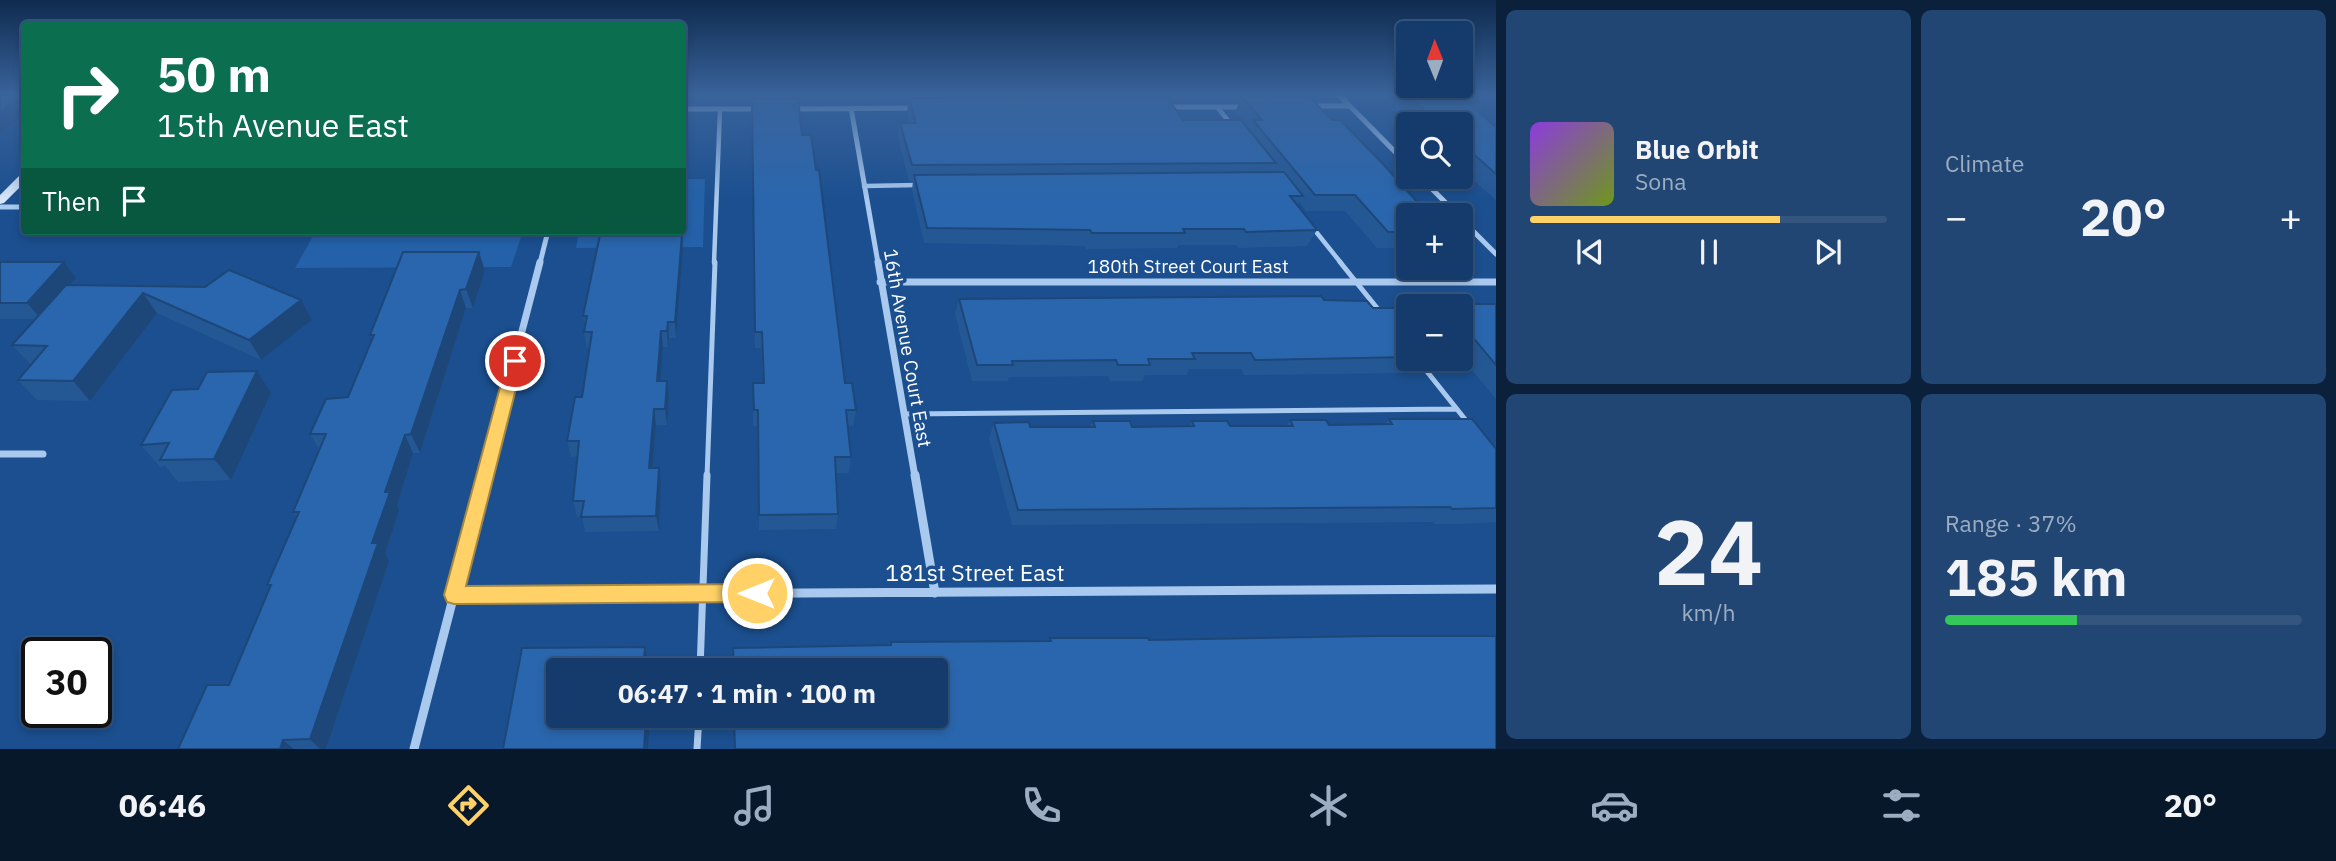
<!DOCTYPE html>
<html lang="en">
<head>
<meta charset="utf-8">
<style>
	body { margin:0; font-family:"IBM Plex Sans",sans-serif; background:#214673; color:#f1f3f6; height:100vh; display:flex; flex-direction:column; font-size:26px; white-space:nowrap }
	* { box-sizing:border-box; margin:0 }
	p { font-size:23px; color:#9dadc1 }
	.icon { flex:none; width:38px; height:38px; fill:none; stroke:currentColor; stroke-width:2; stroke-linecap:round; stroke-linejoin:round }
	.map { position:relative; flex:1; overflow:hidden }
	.sheet { display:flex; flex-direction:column; gap:10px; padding:10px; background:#0b203b; width:840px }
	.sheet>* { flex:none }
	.top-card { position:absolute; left:21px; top:21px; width:665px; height:214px; border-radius:7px; box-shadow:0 4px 10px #0003,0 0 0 2px #33557e; background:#0b6e4f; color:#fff; overflow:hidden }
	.needle { width:46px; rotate:359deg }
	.tools { position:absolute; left:1396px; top:21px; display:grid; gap:14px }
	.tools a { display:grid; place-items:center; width:77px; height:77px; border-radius:7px; background:#143b6b; box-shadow:0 4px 10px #0003,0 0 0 2px #33557e; font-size:35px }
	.speed { position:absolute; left:21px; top:637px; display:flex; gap:14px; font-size:35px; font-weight:700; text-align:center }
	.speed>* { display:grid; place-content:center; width:91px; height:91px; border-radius:50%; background:#143b6b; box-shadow:0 4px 10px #0003,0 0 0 2px #33557e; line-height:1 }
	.speed .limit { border:4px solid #111; border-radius:10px; background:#fff; color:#111 }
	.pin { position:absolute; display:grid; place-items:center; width:60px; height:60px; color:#fff; margin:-30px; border:4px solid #fff; border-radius:50%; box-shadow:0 2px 7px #0007 }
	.me { position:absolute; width:77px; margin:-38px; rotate:270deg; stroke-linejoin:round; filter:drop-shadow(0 0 5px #0008) }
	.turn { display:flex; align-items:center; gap:24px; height:147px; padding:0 21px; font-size:32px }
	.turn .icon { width:91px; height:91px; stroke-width:2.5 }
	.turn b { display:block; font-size:49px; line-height:60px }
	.then { display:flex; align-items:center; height:66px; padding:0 21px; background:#0003; gap:14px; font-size:26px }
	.big { font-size:52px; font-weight:700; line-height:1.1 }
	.sheet .tile { flex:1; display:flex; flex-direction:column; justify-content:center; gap:10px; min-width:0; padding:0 24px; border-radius:10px; background:#214673 }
	.sheet .dial { align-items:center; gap:0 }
	.dial b { font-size:91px; line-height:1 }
	.song { display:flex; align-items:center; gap:21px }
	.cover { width:84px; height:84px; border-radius:10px; background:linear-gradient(135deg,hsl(270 70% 55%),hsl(80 70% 35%)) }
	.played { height:7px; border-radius:4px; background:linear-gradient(90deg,#ffd166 70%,#33557e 70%) }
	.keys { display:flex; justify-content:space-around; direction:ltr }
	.heat { display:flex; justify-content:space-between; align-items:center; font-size:38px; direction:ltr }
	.charge { height:10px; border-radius:5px; background:linear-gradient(90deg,#34c759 37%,#33557e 0) }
	.sheet .tiles { flex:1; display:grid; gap:10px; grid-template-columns:repeat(2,1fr) }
	.trip { position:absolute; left:546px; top:658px; width:402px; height:70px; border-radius:7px; background:#143b6b; box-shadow:0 4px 10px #0003,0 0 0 2px #33557e; font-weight:700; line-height:70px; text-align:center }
	.dock { display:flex; height:112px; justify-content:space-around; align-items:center; background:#08182b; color:#9dadc1 }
	.dock .icon { width:49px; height:49px }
	.dock .selected { color:#ffd166 }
	.dock b { font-size:32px; color:#f1f3f6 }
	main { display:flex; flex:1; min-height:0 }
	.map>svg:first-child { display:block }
	.green { fill:#2461a8 }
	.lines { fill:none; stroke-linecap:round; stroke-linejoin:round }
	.path { stroke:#a9c9ee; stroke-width:3.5; stroke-dasharray:2.5 4.5; stroke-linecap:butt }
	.lane-far2 { stroke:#a9c9ee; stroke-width:4.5 }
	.lane-far1 { stroke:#a9c9ee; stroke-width:5 }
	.lane { stroke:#a9c9ee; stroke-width:7 }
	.street-far2 { stroke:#a9c9ee; stroke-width:5 }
	.street-far1 { stroke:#a9c9ee; stroke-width:7 }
	.street { stroke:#a9c9ee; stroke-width:9 }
	.secondary { fill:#d6e6fa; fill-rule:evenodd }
	.wall { fill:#245895 }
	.shaded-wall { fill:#1d4779 }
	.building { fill:#2a66ad; stroke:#1d4779; stroke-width:2 }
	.route { fill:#ffd166; stroke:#a68842; stroke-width:2 }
	.labels { text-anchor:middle; stroke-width:7; stroke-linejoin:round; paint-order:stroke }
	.street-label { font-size:19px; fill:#fff; stroke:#1b4f8f }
	.near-street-label { font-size:23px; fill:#fff; stroke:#1b4f8f }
</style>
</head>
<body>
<main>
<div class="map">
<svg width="1496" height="749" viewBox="0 0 1496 749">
	<rect width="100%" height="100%" fill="#1b4f8f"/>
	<!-- green -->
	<path class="green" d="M683,179H705L703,247L576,248L579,231H682Z
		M316,231H523L511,267L295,268Z"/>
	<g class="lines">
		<!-- path -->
		<path class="path" d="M682,189L687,199L682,207"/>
		<!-- lane-far2 -->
		<path class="lane-far2" d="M1217,107L1231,124
			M864,186L917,185
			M1313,228L1341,263
			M714,263L720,109"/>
		<!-- lane-far1 -->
		<path class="lane-far1" d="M1340,262L1381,313
			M1417,359L1468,423
			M904,414L1456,409
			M707,477L715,262"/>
		<!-- lane -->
		<path class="lane" d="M700,670L707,475
			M697,749L699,716"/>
		<!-- street-far2 -->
		<path class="street-far2" d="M1339,95L1409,166
			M1310,106H1350
			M1166,107H1245
			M851,108L878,263
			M682,109H759
			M792,109L916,108
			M1420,177L1458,215
			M0,207H24
			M1461,219L1496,254
			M540,263L548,231"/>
		<!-- street-far1 -->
		<path class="street-far1" d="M878,262L915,477
			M880,282H1496
			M0,454H43
			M484,477L540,262"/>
		<!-- street -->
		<path class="street" d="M915,475L935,593
			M454,595L1496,589
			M414,749L485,475"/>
		<!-- secondary -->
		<path class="secondary" d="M24,174V183L4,203L0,204V195L20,175Z"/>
	</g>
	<!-- wall -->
	<path class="wall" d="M682,95H686L685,104H684V114L682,131Z
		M751,95H797L802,135L845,383L856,410L853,426H848L851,457L849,473H836L838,514L836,529L759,530L758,426H753V383H763L761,348H755Z
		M901,95H1157L1156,97L1183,120L1249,130V129L1235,112L1240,101H1227L1222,95H1295V97L1409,215V248H1377L1345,211H1306L1299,202L1297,205L1317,230L1307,246L1238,248L1236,245H1179L1177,248L1086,249L1084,246L924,243L912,190L913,181H909L898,138L900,123H909L907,113L908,103H904Z
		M1385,95H1459L1496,127V200L1461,169V124H1413L1384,97Z
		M683,250L676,338H669L668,347H663L660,381H667L669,397L667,425H656L652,468L661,483L659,531L585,532L582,516L577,517L573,501L577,456L571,457L567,441L582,397L590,348H587L584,332L585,325L583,316Z
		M479,252L485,271L473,308H466L420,453H413L397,505L399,510L385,554L389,561L326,749H178L229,685L270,588L267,585L297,517L293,512L320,450L310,434L348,397L372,340L370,335Z
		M0,262H64L76,278L71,285L301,300L312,320L261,360L157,313L90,401L37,400L18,380L31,365L12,345L35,319H0Z
		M959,299L1324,300L1373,308L1401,316L1409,307V359H1423L1410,373L1244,375L1241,369H1189L1186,375H1145L1142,381H1110L1108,376L1009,377L1008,381H972L955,314Z
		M1443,304H1496V399L1461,357V306H1442Z
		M257,371L271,393L231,480L178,482L165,466L160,467L141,445L198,389Z
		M1389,419L1496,449V522L1460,524H1435L1433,522L1012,525L989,438L994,423L1030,427H1090L1093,421L1132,427L1189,426L1192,421L1230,426H1286L1290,420L1329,425H1384Z"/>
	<!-- shaded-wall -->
	<path class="shaded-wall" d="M20,95H24V113L0,134V112Z
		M683,99L684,114L682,131V107Z
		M682,235L683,250L676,338L675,322Z
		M479,252L485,271L473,308L466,289Z
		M64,262L76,278L41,319L27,303Z
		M460,290L466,308L420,453L411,434Z
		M143,293L157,313L90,401L73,381Z
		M301,300L312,320L261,360L249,340Z
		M668,322L669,338L668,347L667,331Z
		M661,331L663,347L659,397L657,381Z
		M257,371L271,393L231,480L214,459Z
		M667,381L669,397L667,425L665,409Z
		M654,409L656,425L651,483L649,468Z
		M405,435L413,453L397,505L399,510L385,554L389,561L326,749H320L310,739L372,543L385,492Z
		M659,468L661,483L659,531L656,516Z
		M645,647L648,660L647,670H643Z
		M646,717L649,729L648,749H644Z
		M283,740L294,749H280Z"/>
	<!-- building -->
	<path class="building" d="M0,95H20L0,112Z
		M1407,95H1459L1496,127V174L1461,143V124H1440Z
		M1167,97L1183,120H1241L1276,163L912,165L900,123H916L909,98Z
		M1242,97H1310L1332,120H1340L1383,164L1429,215H1409V232H1388L1355,195H1315L1253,120H1262Z
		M752,99H798L802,135H811L816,170H819L845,383H852L856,410H846L851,457H835L838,514L759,515L758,410H754L753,383H764L762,332H755Z
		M1284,172L1303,196H1290L1317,230L1246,232L1244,229H1183L1185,233H1092L1090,230L927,228L914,175Z
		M600,235H682L675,322H668L667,331H661L657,381H667L665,409H654L649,468H659L656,516L581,517L584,501H573L579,441H567L575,397H582L592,332H584L587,316H583Z
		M403,252H479L466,289L460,290L411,434L405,435L385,492H390L372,543H378L310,739L283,740L280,749H178L207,685H229L271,585H267L299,512H293L326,434H310L326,399L348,397L374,335H370Z
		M0,262H64L27,303H0Z
		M229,270L301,300L249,340L143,293L73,381L18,380L47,346L12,345L66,285L205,287Z
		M1321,296L1324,300L1367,301L1373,308H1394L1409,325V336H1407L1409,338V357L1255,360L1251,353H1192L1195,359H1148L1150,365H1118L1116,360L1012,361L1013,365H977L959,299Z
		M1443,304H1496V365L1471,335L1461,336V306H1445Z
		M257,371L214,459L160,460L169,443L141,445L172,390L198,389L207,372Z
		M1389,419H1472L1496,449V508L1452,509L1450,507L1018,510L994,423L1029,422L1030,427H1095L1093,421H1130L1132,427L1194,426L1192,421H1227L1230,426H1293L1290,420H1326L1329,425L1392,424Z
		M1373,636H1496V749H735L734,716H936V670H734L733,648L891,645V642L1051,641L1050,638H1148L1149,640Z
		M645,647L643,670H558V716H639V717H646L644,749H503L522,648Z"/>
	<!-- sky -->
	<linearGradient id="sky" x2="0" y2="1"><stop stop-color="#0f2b4f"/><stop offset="0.47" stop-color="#39639b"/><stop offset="1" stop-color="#39639b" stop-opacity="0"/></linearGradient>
	<rect width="1496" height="200" fill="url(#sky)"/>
	<!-- route -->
	<path class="route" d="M515,355L523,361L466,586L757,584L764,587L767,593L764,600L757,602L454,604L447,602L444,595L507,361Z"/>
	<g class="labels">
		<!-- street labels -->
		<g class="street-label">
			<text x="1188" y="273">180th Street Court East</text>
			<text transform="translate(908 348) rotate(80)" y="7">16th Avenue Court East</text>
		</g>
		<!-- near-street labels -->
		<g class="near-street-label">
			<text x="975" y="581">181st Street East</text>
		</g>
	</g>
</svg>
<div class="tools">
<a><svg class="needle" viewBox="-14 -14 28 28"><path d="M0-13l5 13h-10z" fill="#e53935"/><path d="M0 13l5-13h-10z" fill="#9dadc1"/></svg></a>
<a><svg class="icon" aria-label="search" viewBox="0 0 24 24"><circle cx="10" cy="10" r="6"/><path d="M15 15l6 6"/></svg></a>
<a>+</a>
<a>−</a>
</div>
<div class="speed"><div class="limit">30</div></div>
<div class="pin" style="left:515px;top:361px;background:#d93025"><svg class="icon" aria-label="arrive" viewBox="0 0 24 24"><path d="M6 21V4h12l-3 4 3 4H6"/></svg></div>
<svg class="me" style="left:757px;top:593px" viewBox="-20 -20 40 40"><circle r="17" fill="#ffd166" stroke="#fff" stroke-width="3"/><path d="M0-11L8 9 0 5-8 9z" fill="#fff"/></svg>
<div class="trip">06:47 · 1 min · 100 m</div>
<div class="top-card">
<div class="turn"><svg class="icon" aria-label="right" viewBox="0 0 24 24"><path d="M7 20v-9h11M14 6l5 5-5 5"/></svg><div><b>50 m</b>15th Avenue East</div></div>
<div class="then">Then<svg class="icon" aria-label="arrive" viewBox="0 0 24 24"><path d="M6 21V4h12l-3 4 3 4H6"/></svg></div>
</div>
</div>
<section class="sheet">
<div class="tiles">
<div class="tile">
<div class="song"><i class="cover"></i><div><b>Blue Orbit</b><p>Sona</p></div></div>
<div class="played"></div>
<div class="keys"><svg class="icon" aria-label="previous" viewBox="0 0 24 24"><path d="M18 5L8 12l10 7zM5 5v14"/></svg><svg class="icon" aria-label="pause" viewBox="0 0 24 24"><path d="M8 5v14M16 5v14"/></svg><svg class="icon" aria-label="next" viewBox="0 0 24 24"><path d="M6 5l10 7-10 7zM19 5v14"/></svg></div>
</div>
<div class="tile"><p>Climate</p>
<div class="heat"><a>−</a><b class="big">20°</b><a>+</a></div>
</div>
<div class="tile dial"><b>24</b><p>km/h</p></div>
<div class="tile"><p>Range · 37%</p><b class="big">185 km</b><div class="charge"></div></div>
</div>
</section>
</main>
<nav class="dock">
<b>06:46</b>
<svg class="icon selected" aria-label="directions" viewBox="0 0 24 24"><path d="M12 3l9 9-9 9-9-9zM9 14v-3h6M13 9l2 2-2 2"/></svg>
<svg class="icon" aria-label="music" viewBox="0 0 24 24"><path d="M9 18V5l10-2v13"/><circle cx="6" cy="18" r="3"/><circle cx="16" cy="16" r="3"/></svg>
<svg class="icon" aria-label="phone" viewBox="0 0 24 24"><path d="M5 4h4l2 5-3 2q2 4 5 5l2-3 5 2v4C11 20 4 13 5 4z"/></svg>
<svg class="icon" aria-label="climate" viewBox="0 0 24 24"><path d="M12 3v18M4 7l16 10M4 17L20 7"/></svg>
<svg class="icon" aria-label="car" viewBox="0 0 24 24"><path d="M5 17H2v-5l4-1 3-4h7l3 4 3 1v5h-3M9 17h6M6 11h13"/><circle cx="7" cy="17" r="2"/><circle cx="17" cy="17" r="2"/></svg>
<svg class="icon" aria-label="filters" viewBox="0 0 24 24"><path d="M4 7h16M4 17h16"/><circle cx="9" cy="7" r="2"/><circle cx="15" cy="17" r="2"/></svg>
<b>20°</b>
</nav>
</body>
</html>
